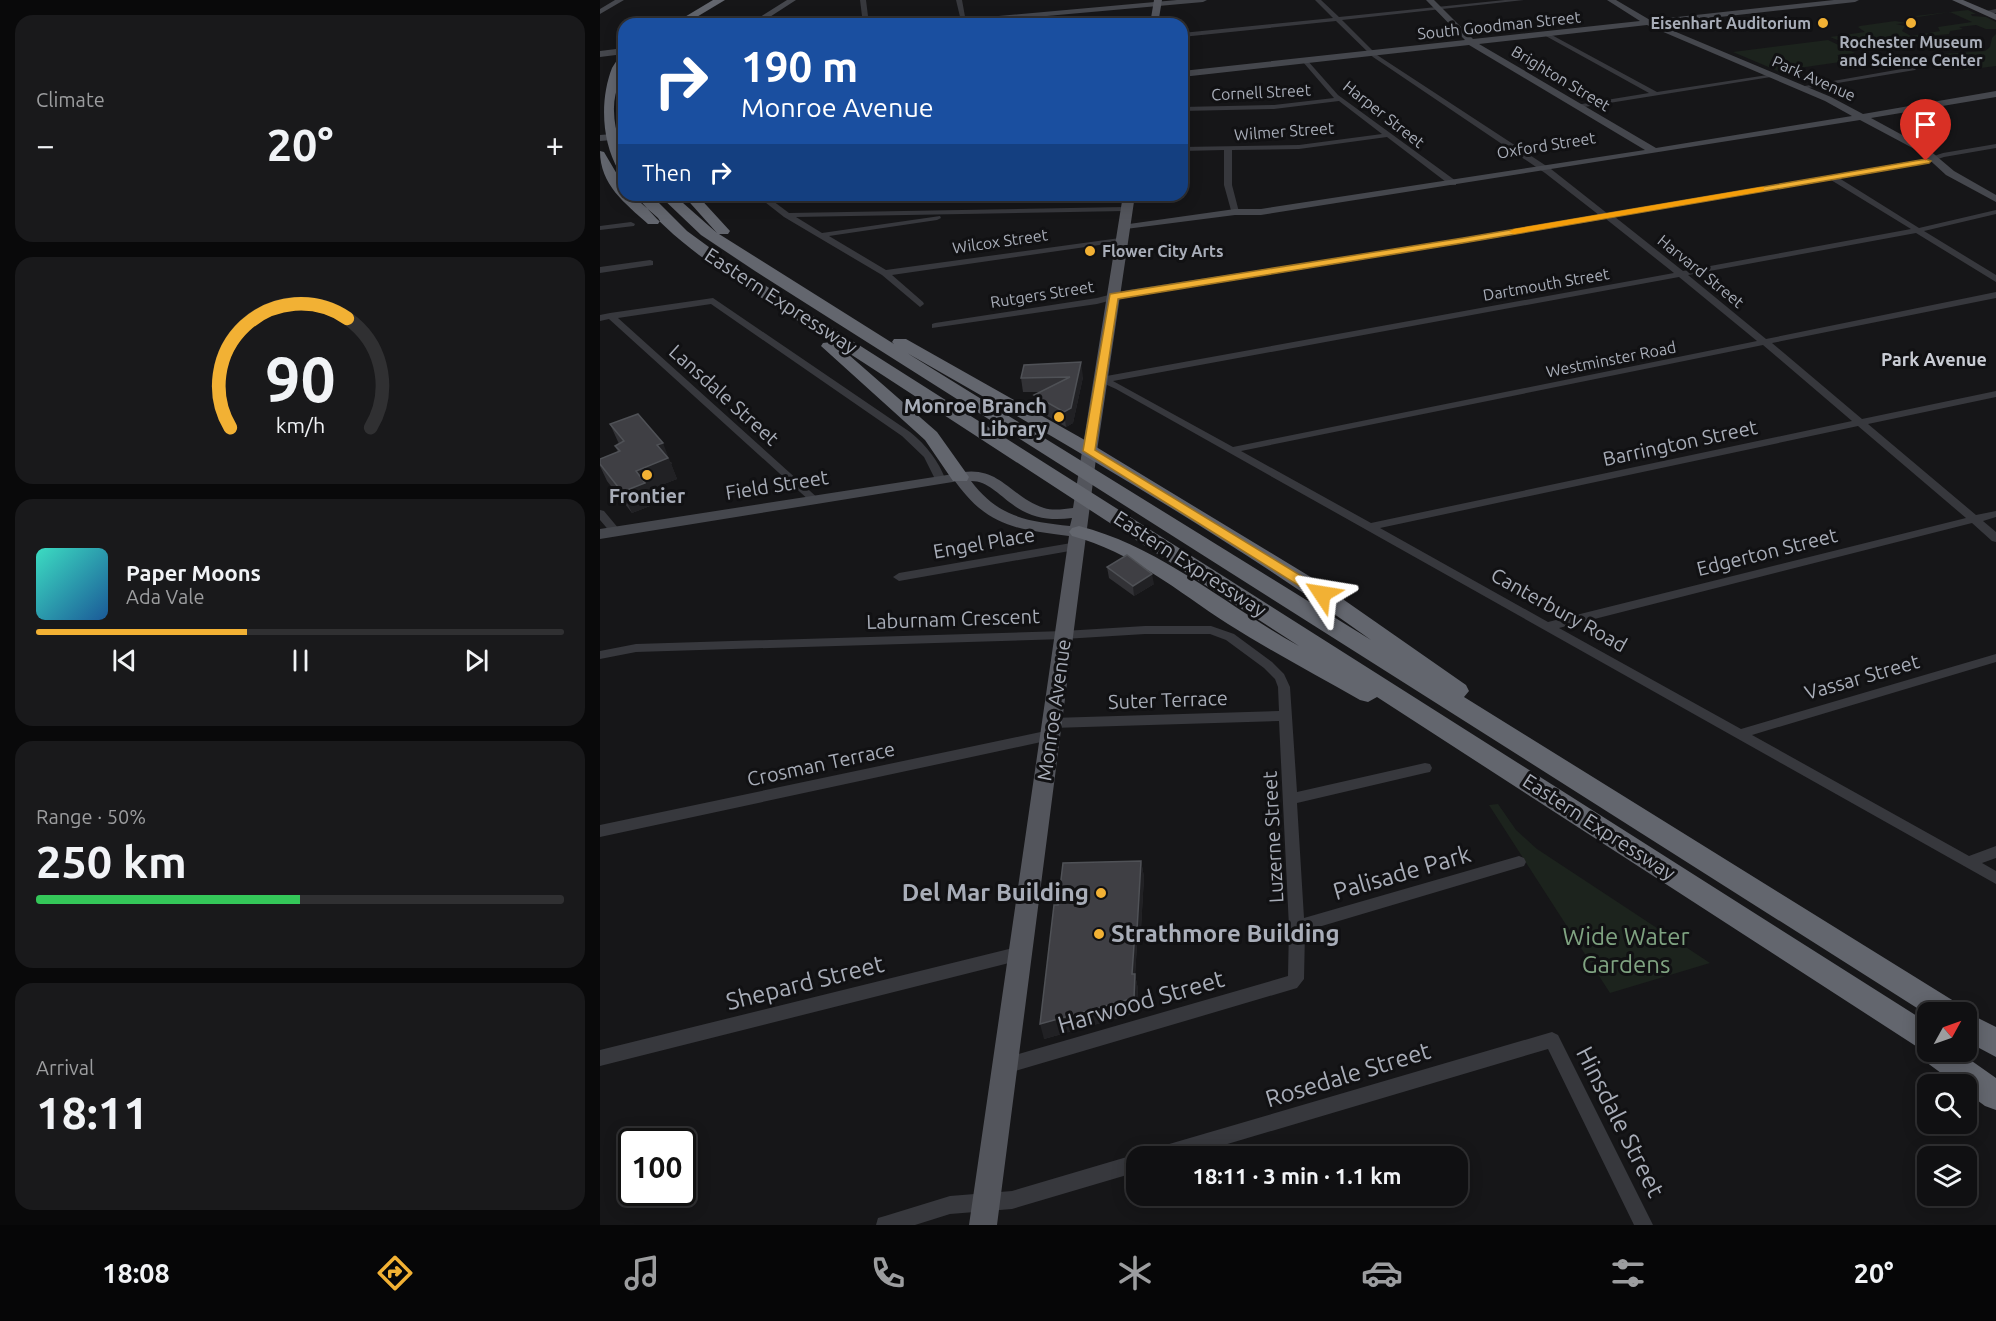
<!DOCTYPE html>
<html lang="en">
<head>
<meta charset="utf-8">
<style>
	body { margin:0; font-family:Ubuntu,sans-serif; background:#19191b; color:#f1f3f6; height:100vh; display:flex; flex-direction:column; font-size:22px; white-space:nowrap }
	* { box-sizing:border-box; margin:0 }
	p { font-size:20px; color:#9c9d9f }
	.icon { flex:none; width:33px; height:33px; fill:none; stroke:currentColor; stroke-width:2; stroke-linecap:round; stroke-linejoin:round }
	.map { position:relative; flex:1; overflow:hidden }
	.panel { display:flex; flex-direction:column; gap:15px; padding:15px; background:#09090a; width:600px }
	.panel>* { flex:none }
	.hud { position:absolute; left:18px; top:18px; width:570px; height:183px; border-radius:18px; box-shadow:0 3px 15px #0003,0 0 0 2px #303032; background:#1a4fa0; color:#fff; overflow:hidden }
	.needle { width:39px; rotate:50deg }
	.fabs { position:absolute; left:1317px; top:1002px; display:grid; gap:12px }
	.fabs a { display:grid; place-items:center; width:60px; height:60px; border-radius:12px; background:#101012; box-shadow:0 3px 15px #0003,0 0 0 2px #303032; font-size:30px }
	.speed { position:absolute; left:18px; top:1128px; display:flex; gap:12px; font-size:30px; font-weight:700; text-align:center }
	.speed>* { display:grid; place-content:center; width:78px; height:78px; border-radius:50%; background:#101012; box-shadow:0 3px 15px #0003,0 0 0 2px #303032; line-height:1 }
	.speed .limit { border:3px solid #111; border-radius:9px; background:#fff; color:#111 }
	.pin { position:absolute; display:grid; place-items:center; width:51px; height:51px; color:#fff; margin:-62px -26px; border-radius:50% 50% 50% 0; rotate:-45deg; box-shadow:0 0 6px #0007 }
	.pin .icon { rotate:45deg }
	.me { position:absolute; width:66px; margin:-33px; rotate:303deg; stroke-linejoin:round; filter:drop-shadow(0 0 4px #0008) }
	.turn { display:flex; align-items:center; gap:21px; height:126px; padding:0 24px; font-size:27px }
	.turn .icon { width:78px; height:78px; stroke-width:2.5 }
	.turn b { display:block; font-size:42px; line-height:51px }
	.then { display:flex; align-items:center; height:57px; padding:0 24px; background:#0003; gap:12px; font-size:22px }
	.big { font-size:45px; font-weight:600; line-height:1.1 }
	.panel .widget { flex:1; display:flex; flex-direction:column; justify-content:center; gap:9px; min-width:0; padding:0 21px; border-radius:18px; background:#19191b }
	.panel .dial { align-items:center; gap:0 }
	.dial svg { height:156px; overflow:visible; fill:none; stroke:#303032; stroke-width:7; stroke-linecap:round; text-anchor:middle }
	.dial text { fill:#f1f3f6; stroke:none }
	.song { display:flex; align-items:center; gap:18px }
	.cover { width:72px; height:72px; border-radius:9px; background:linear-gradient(135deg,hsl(170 70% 55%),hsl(210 70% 35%)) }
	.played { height:6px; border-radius:3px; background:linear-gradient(90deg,#f2b134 40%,#303032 40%) }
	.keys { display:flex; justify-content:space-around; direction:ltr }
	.heat { display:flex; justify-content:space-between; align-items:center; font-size:33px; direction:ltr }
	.charge { height:9px; border-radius:4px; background:linear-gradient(90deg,#34c759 50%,#303032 0) }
	.trip { position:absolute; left:526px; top:1146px; width:342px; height:60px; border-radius:18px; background:#101012; box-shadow:0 3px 15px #0003,0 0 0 2px #303032; font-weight:600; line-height:60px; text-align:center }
	.dock { display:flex; height:96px; justify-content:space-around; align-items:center; background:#060607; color:#9c9d9f }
	.dock .icon { width:42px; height:42px }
	.dock .on { color:#f2b134 }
	.dock b { font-size:27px; color:#f1f3f6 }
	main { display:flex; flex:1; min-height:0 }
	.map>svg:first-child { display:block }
	.green { fill:#1c231d }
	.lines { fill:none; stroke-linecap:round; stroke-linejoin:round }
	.street { fill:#37383d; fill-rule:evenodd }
	.secondary { fill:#45474d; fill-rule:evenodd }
	.primary { fill:#53555c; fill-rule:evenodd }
	.highway { fill:#63666e; fill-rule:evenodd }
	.wall { fill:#323236 }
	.shaded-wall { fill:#212124 }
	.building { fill:#3f3f44; stroke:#4f5156; stroke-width:1.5 }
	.route { fill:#f2b134; stroke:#9d7322; stroke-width:1.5 }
	.slow { fill:#f59e0b }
	.poi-dot { fill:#f2b134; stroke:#111113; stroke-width:2 }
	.labels { text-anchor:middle; stroke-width:6; stroke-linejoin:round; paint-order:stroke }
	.far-poi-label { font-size:16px; font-weight:bold; fill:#a8adb8; stroke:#111113; text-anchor:end }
	.far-street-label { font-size:16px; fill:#a8adb8; stroke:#111113 }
	.far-neighbourhood-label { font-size:18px; font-weight:bold; fill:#c9ccd4; stroke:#111113 }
	.street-label { font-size:20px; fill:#a8adb8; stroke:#111113 }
	.poi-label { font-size:20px; font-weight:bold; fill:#a8adb8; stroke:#111113; text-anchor:end }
	.near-street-label { font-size:24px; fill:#a8adb8; stroke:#111113 }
	.near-poi-label { font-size:24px; font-weight:bold; fill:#a8adb8; stroke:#111113; text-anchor:end }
	.near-park-label { font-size:24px; fill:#7fa381; stroke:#111113 }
</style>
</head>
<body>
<main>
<section class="panel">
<div class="widget"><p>Climate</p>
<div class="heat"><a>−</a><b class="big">20°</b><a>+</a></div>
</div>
<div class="widget dial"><svg viewBox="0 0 100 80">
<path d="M14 69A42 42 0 1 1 86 69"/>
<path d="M14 69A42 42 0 0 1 74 13" stroke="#f2b134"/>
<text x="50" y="56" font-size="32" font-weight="700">90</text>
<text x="50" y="72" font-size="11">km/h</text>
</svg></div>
<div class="widget">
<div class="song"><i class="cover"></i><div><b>Paper Moons</b><p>Ada Vale</p></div></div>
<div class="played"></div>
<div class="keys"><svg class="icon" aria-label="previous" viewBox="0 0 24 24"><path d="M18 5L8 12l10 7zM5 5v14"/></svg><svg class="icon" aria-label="pause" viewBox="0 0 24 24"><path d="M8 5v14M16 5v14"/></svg><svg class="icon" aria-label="next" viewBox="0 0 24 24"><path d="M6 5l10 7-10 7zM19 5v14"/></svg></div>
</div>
<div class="widget"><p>Range · 50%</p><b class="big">250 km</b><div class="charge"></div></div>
<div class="widget"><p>Arrival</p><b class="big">18:11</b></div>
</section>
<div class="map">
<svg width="1396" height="1225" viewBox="0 0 1396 1225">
	<rect width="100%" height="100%" fill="#161618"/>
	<!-- green -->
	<path class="green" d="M1368,10L1376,14H1371L1372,16L1386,17L1396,22V29H1386L1376,25L1359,27L1363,29L1350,31L1349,34L1316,37L1307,44L1300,41L1274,45L1277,47L1264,50L1265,51L1230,37L1265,32L1258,27L1260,26L1295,21L1307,23L1296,24L1305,26L1302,31L1311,36L1340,31L1338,27L1372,22L1350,12L1318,17L1315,16Z
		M1396,34V66L1365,70L1336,57L1342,54L1385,51L1390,47L1392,38Z
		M1228,40L1255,53L1237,55L1247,61L1178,71L1133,52Z
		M898,804L916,830L937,849L1110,963L1010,993L889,805Z"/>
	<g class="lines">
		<!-- street -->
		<path class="street" d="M260,0H266L269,24H263Z
			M356,0H362L366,22L361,21Z
			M715,0H721L739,17L905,0H924L742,20L777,55L951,169L1008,214L1325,159L1343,153L1396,144V148L1344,157L1326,163L1239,178L1319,228L1396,210V214L1324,231L1396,275V282L1316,233L1088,275L1166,339L1396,292V298L1172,343L1262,419L1396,391V397L1268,424L1376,515L1396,511V517L1383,521L1396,532V542L1392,541L1372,523L959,628L1141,729L1396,654V662L1152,735L1369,856L1396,846V858L1382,863L1396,871V884L516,389L496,380L501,377L1074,273L1006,219L863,243L528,296L497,304L332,328V324L335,323L497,298L528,290L863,239L999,215L945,173L773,57L736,21L582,37V33L733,18ZM1231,180L1311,229L1083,271L1015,217ZM1079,277L1157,341L633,447L513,381ZM1163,345L1252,421L771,523L641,451ZM1258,426L1366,518L948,622L780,528Z
			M1396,9V13L1385,14L1382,12Z
			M557,18L555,21L509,24L512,22Z
			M944,33H948L1057,92L1174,74L1177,76L978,108L975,106L976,105L1049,93L944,35Z
			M703,60H707L738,95L856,181V185H850L787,137L699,149L632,150V185L639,212L632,214L624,185V150L582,151V147L699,145L782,134L739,101L674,109L582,111V107L674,105L734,98L703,62Z
			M1313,67L1316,69L1315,70L1202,89L1199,87Z
			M156,195H165L189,213L525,207L529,209L525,211L196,217L222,233L340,216L341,218L337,220L229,236L286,270L520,238L524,240L520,242L292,275L323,302L324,304L320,307L282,275L184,217Z
			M31,222L35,224L34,226L0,230V226Z
			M50,260L53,261V265L0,273V267Z
			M113,298L310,432C326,445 339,461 346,481L345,483H337L324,457L302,436L111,304L18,318L220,500L215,503L211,502L9,319L0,321V315L10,313Z
			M0,510L4,511L19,529L21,531L19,533H11L0,520Z
			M477,542L481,543L483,546L481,549L299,581L293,577L299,573Z
			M545,626H611L634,634L672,662L684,674L690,687L697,792L825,763L830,764L832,768L830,772L825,773L697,803L704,918L919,856L924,858L926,862L924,866L705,931L704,979L697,988L405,1074L399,1072L397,1066L399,1060L405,1058L688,976L689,927L679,721L452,728L447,726L445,723L447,720L452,718L679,711L678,687L675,679L664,668L626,640L610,634H545L464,639L36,652L0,659V651L36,644L464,631Z
			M450,730L455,731L457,735L455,739L0,837V825Z
			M421,946L427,948L429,953L427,958L421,960L0,1066V1050Z
			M952,1032L958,1035L1053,1225H1034L948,1049L587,1156H550L553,1150L559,1147Z
			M537,1154L543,1156H537V1172L412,1209L350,1214L315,1225H276L278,1218L285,1216L350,1196L412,1191Z"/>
		<!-- secondary -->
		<path class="secondary" d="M15,0H24L0,14V9Z
			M187,0H196L159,24H149Z
			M577,0H607L603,2L359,24H328L332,22Z
			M826,0H834L873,39L1040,21L1007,0H1016L1050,20L1234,0H1259L1255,2L1057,24L1231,97L1263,114L1396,91V97L1271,118L1328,149L1354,171L1396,195V202L1346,175L1322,153L1260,120L661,215H635L518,230V226L522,225L635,209H661L1045,150L869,45L582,77V71L865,40ZM1047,25L1225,101L1252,116L1056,148L879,44Z
			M24,48V54L0,57V51Z
			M24,133V139L0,141V135Z
			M360,473L367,477L365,480L0,539V529Z"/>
		<!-- primary -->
		<path class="primary" d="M554,0H562L558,24H550Z
			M1352,0H1363L1396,14V20Z
			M523,195H535L497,451L397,1225H369L469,536C413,529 386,526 352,477L354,474C399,462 409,497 444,508C453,511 464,509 473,508ZM371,481C388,481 399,495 412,504C430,518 450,521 472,518L470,526C427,521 399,518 371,481Z"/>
		<!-- highway -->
		<path class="highway" d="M113,0H125L85,24H73Z
			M65,17L70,20L66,24H54Z
			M24,55C24,74 13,91 14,111C14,132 24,151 24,172L19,171C1,141 0,99 12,68C16,62 18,57 24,55Z
			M0,151L4,152L24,186V195H32L58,218L60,221L58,224H48C25,203 0,185 0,151Z
			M36,195H51L87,231L139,269L1328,1023V1052H1359L1396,1078V1110L1385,1106L1366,1092V1084H1356L1326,1062L1322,1050L777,697L768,702L760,700C716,675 671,651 628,624C577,591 532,552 472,536L469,532L472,528L479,526C561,547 625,605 699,646L241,348L337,432L369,477L367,481H353L325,440L221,346L223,343L231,342C169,301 81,254 36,195Z
			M59,195H74L117,233L83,195H97L130,231L128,234H119L294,344L292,342L294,339H306L483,439L714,579L866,685L869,691L864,697L1357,1003L1361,1012H1328V1015L155,271L101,235ZM307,353C465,443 623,534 771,640Z
			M1364,1012H1366L1396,1027V1057L1366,1041V1012Z"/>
	</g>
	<!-- wall -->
	<path class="wall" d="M483,377L473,423L466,427L437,410L434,395L440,392H423L421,378Z
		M10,424L72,463L71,464L77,479L48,490L55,504L32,513L7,481L0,466V459L18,452L15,446L19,444Z
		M507,567L554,584L534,596L509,578Z
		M541,861L544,877L540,945H537L535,975L538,989L536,1013L444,1039L458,905Z"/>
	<!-- shaded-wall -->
	<path class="shaded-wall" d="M481,362L483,377L473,423L466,427L464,412Z
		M63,443L77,479L48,490L55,504L32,513L22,492L36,471L57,445Z
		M552,574L554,584L534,596L533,586Z
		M541,861L544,877L540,945L537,930Z
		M535,930L537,945L535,975L538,989L536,1013L444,1039L440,1024L532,974Z"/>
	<!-- building -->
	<path class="building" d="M481,362L471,408L464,412L434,395L470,377L421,378L424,365Z
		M38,414L63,443L57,445L68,458L36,471L45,483L22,492L0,464V459L20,451L15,446L24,441L10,424Z
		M527,555L552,574L533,586L507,567Z
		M541,861L537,930H535L532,974H535L534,998L440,1024L454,905H458L463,863Z"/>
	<!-- route -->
	<path class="route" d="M1326,159L1331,161L1329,163L863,243L518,299L495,450L726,591L728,594L726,597H717L483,451L510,294L863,238Z"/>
	<!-- slow -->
	<path class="slow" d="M1161,187H1164V191L914,234L909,232L914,229Z"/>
	<!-- markers -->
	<g class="poi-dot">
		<circle cx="1223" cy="23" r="6"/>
		<circle cx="1311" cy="23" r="6"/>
		<circle cx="490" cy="251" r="6"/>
		<circle cx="459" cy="417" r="6"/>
		<circle cx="47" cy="475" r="6"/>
		<circle cx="501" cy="893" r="6"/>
		<circle cx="499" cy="934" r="6"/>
	</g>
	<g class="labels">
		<!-- far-poi labels -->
		<g class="far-poi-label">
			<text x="1211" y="29">Eisenhart Auditorium</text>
			<text x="1311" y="48" text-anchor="middle">Rochester Museum<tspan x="1311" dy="18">and Science Center</tspan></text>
			<text x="502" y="257" text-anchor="start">Flower City Arts</text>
		</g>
		<!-- far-street labels -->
		<g class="far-street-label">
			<text transform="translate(899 25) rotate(-6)" y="6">South Goodman Street</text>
			<text transform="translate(961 78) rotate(31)" y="6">Brighton Street</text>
			<text transform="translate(1214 78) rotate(24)" y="6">Park Avenue</text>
			<text transform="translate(661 92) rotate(-3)" y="6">Cornell Street</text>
			<text transform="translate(784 114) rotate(38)" y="6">Harper Street</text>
			<text transform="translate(684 131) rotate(-4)" y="6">Wilmer Street</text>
			<text transform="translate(946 145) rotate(-9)" y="6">Oxford Street</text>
			<text transform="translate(400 241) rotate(-8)" y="6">Wilcox Street</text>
			<text transform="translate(1101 271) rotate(39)" y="6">Harvard Street</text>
			<text transform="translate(946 284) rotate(-10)" y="6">Dartmouth Street</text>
			<text transform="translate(442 294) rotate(-9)" y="6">Rutgers Street</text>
			<text transform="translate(1011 359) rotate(-11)" y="6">Westminster Road</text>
		</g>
		<!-- far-neighbourhood labels -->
		<g class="far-neighbourhood-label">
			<text x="1334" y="366">Park Avenue</text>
		</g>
		<!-- street labels -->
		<g class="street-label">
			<text transform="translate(181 301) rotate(33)" y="7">Eastern Expressway</text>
			<text transform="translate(124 395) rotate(42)" y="7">Lansdale Street</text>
			<text transform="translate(1080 443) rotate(-12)" y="7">Barrington Street</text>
			<text transform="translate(177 485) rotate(-9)" y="7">Field Street</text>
			<text transform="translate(384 543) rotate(-10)" y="7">Engel Place</text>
			<text transform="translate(1167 552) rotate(-14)" y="7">Edgerton Street</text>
			<text transform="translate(590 564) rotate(33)" y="7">Eastern Expressway</text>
			<text transform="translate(959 610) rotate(29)" y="7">Canterbury Road</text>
			<text transform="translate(353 619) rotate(-2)" y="7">Laburnam Crescent</text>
			<text transform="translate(1262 677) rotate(-16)" y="7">Vassar Street</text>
			<text transform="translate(568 700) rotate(-2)" y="7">Suter Terrace</text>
			<text transform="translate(454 710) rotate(-82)" y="7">Monroe Avenue</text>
			<text transform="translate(221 764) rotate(-12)" y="7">Crosman Terrace</text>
			<text transform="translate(999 827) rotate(33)" y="7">Eastern Expressway</text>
			<text transform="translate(673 837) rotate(-93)" y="7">Luzerne Street</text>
		</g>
		<!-- poi labels -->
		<g class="poi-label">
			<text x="447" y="413">Monroe Branch<tspan x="447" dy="23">Library</tspan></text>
			<text x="47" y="503" text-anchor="middle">Frontier</text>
		</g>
		<!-- near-street labels -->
		<g class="near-street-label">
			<text transform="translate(802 873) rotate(-16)" y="8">Palisade Park</text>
			<text transform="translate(205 983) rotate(-14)" y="8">Shepard Street</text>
			<text transform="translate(541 1002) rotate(-16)" y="8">Harwood Street</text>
			<text transform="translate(748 1075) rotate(-17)" y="8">Rosedale Street</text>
			<text transform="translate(1020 1122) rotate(63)" y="8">Hinsdale Street</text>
		</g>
		<!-- near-poi labels -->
		<g class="near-poi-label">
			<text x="489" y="901">Del Mar Building</text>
			<text x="511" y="942" text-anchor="start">Strathmore Building</text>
		</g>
		<!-- near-park labels -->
		<g class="near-park-label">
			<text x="1026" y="945">Wide Water<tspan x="1026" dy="28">Gardens</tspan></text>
		</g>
	</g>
</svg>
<div class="fabs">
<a><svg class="needle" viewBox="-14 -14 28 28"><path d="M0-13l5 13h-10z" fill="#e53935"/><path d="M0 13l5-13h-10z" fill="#9c9d9f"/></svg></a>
<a><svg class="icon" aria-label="search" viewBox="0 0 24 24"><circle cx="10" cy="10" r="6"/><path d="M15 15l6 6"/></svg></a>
<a><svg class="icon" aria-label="layers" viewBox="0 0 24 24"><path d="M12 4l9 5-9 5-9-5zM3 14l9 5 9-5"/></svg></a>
</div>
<div class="speed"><div class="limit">100</div></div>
<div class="pin" style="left:1326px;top:161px;background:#d93025"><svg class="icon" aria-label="arrive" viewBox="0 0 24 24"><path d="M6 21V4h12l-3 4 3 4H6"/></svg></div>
<svg class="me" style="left:722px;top:594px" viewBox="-20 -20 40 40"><path d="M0-17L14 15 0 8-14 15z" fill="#f2b134" stroke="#fff" stroke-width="4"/></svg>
<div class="trip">18:11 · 3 min · 1.1 km</div>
<div class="hud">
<div class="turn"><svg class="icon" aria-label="right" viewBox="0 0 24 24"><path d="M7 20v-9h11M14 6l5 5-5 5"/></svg><div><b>190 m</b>Monroe Avenue</div></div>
<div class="then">Then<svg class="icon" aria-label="right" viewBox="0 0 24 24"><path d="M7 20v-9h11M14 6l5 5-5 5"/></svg></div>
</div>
</div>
</main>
<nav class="dock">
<b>18:08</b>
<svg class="icon on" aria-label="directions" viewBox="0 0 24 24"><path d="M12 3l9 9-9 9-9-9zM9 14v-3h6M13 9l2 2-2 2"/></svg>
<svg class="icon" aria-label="music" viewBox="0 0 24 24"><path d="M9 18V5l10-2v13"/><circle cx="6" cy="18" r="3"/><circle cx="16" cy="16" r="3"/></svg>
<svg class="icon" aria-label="phone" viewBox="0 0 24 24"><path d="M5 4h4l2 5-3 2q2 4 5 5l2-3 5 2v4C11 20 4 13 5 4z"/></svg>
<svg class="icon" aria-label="climate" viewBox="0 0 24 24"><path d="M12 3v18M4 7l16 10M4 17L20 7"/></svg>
<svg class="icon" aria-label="car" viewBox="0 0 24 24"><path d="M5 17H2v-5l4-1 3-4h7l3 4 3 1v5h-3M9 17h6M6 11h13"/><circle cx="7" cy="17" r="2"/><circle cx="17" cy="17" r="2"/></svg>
<svg class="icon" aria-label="filters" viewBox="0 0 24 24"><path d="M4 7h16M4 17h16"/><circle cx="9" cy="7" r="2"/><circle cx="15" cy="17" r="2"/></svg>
<b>20°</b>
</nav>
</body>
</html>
